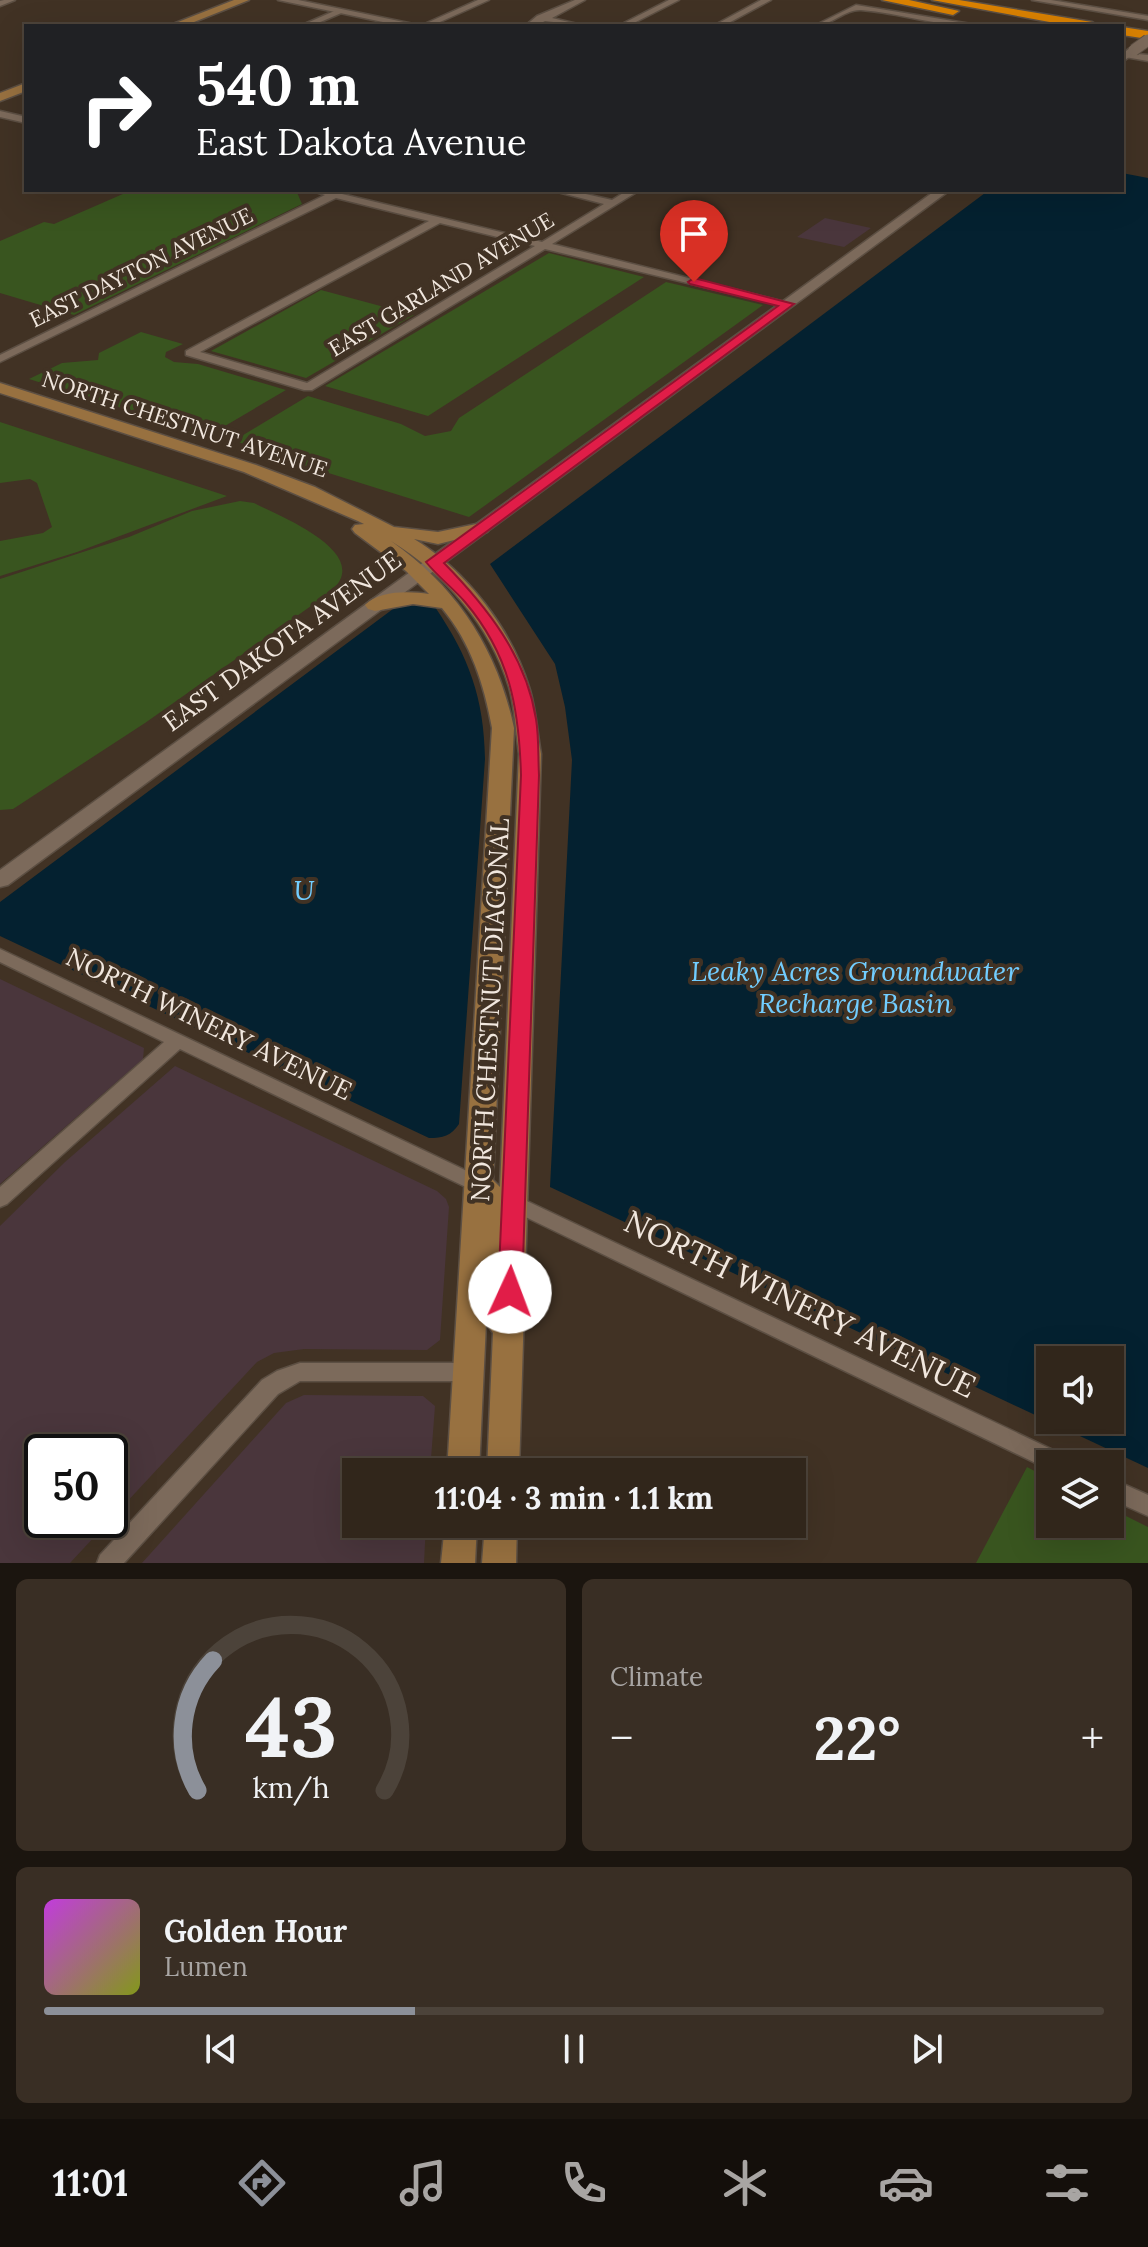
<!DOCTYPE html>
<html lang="en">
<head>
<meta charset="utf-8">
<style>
	body { margin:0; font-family:Lora,serif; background:#392e24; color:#f1f3f6; height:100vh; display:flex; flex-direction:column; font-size:30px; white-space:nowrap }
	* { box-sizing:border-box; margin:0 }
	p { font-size:26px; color:#a8a5a3 }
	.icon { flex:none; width:44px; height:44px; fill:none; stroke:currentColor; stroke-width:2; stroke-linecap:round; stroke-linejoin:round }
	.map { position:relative; height:1563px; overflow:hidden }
	.side { display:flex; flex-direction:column; gap:16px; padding:16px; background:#1b150f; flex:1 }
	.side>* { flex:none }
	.hud { position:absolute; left:24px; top:24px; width:1100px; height:168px; border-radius:0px; box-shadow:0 8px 32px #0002,0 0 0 2px #4c433a; background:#202124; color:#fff; overflow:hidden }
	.tools { position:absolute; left:1036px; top:1346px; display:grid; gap:16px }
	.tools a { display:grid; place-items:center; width:88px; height:88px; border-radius:0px; background:#31261b; box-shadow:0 8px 32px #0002,0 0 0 2px #4c433a; font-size:40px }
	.speed { position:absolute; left:24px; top:1434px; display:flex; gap:16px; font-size:40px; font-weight:700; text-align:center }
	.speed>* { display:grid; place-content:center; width:104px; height:104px; border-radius:50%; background:#31261b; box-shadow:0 8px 32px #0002,0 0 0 2px #4c433a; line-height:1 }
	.speed .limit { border:4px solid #111; border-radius:12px; background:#fff; color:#111 }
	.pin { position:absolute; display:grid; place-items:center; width:68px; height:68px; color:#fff; margin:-82px -34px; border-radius:50% 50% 50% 0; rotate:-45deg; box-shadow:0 0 8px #0007 }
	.pin .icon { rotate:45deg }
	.me { position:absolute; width:88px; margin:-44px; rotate:2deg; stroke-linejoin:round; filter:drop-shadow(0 0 6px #0008) }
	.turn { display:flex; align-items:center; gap:28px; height:168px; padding:0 40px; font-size:36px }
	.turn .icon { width:104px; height:104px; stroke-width:2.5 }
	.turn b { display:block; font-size:56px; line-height:68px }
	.big { font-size:60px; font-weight:700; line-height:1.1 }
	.side .card { flex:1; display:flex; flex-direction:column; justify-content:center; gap:12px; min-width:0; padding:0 28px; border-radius:12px; background:#392e24 }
	.side .dial { align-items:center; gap:0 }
	.dial svg { height:208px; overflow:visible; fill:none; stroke:#4c433a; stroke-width:7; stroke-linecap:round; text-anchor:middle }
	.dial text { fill:#f1f3f6; stroke:none }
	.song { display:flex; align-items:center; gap:24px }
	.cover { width:96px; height:96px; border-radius:12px; background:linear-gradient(135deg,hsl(290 70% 55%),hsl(70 70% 35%)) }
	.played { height:8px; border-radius:4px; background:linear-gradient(90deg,#8c9099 35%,#4c433a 35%) }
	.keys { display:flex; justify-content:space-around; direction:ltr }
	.heat { display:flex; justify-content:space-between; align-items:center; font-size:44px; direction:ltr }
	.side .tiles { flex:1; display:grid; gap:16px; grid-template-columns:1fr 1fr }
	.card:last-child { grid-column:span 2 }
	.trip { position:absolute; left:342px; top:1458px; width:464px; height:80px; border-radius:0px; background:#31261b; box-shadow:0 8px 32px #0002,0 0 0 2px #4c433a; font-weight:700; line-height:80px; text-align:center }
	.tabs { display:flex; height:128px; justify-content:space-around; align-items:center; background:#140f0b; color:#a8a5a3 }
	.tabs .icon { width:56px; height:56px }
	.tabs .current { color:#8c9099 }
	.tabs b { font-size:36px; color:#f1f3f6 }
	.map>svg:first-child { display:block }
	.industrial { fill:#4a363c }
	.green { fill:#39551f }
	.water { fill:#042130; fill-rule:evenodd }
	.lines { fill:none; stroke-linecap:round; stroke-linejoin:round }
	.minor-casing { stroke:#5c4f43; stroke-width:3 }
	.tertiary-casing { stroke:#5c4f43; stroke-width:3 }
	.secondary-casing { stroke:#5c4f43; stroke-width:3 }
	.motorway-casing { stroke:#5c4f43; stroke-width:3 }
	.minor { fill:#7c6a5b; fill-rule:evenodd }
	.tertiary { fill:#7c6a5b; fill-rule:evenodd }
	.secondary { fill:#987140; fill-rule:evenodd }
	.motorway { fill:#d98102; fill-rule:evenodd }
	.tertiary-bridge-casing { stroke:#5c4f43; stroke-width:13; stroke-linecap:butt }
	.tertiary-bridge { stroke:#7c6a5b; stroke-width:11 }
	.route { fill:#e11d48; stroke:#92132f; stroke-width:2 }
	.labels { text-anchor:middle; stroke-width:8; stroke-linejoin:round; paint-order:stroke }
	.far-street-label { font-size:22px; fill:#f1e7de; stroke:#413224 }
	.street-label { font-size:26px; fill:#f1e7de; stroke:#413224 }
	.water-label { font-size:28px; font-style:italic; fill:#71cdff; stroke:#413224 }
	.near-street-label { font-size:32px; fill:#f1e7de; stroke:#413224 }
</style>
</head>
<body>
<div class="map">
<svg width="1148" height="1563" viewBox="0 0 1148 1563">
	<rect width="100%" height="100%" fill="#413224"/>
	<!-- industrial -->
	<path class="industrial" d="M825,218L871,228L844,247L797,237Z
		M0,979L144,1048L143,1059L0,1184Z
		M175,1066L437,1191L446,1199L449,1207L440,1340L427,1350L304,1349L274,1353L257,1362L110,1520V1452H42V1520H110L70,1563H0V1226L65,1162Z
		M304,1395L423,1396L435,1406L430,1472H356V1524H426L424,1563H142L286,1403Z"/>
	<!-- green -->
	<path class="green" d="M132,190H296L302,204L74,315L0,293V241L44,222L54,224Z
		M549,253L644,277L428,416L325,386Z
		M666,282L763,305L469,517L255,450L235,440L308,396L401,424L425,436L451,431L459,418Z
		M321,290L414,315L306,378L211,351Z
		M141,332L183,344L166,352L165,357L174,362L198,364L286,390L213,433L182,427L29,379L62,363L98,360L99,353Z
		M0,422L227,496L77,552L0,576V541L43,533L52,527L37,483L30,479L0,483Z
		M240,501L254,503C277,515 357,546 340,580C338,585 331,590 328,594L145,723L13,809L0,810V579L129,537L192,511Z
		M1027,1467L1050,1479V1524H1110V1508L1148,1527V1563H976Z"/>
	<!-- water -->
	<path class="water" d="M1122,173L1148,178V1468L550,1187L572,760L565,707L555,664L490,564L989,190H1122ZM1050,1360H1110V1420H1050Z
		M410,602L435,607C469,657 484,698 485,759L459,1124C451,1136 443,1138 429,1138L0,936V902L397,606Z"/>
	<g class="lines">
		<!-- minor casing -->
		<g class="minor-casing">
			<path id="minor" d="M4,0H15L0,6V1Z
				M478,0H489L431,26H420Z
				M575,0H585L552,18L586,26L545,21L535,26H525L537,16Z
				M669,0H679L628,26H618Z
				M761,0H771L723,26H713Z
				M1032,0H1051L1148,16V20Z
				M856,5L971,24L975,26C936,26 900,13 861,10C845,9 831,26 814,26Z
				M339,9L346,11L311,26H300Z
				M1128,53L1148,55V61L1125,57L1124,55Z
				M0,111L26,117V123L0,117Z
				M310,190H338L342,194L542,242L604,204L550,190H568L612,200L628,190H640L552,244L793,304L788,307L545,249L312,390H304L186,355V351L429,221L336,198L0,362V355L325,195ZM440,223L535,246L307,383L200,352Z
				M0,949L488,1181L491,1186L488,1191L481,1194L474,1191L180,1049L7,1204L0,1207V1187L164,1042L0,962Z
				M512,1194L1068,1457L1072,1464H1050V1470L505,1207L502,1202L505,1197Z
				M300,1363H469L477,1366L480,1372L477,1378L469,1381H300L278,1394L124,1563H97L100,1555L262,1380L277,1371Z
				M1110,1478L1148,1495V1516L1110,1499Z"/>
		</g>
		<!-- tertiary casing -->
		<g class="tertiary-casing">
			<path id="tertiary" d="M278,0H298L423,26H402Z
				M1130,48L1139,50L1122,62V54Z
				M936,190H950L8,885L0,887V870Z"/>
		</g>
		<!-- secondary casing -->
		<g class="secondary-casing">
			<path id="secondary" d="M234,0H249L184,26H168Z
				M26,83V91L0,101V93Z
				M0,383L256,465L315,487L394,527L438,532L481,523L490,528L487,532L438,544L414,539C467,571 511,629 529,687C536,708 537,732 541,754L519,1472H487L493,1333L486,1323L479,1472H447L492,728C484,684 471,643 442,608L413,604L375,611L368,609L365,605C379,590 410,591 429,594L406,571L355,533L352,529L355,525L364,524L358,521L244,472L0,393ZM391,541C445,574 490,625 509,687C515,708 516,732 519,754L500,1187L493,1180L514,728C497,649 457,587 391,541Z
				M445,1524H477L475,1563H441Z
				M485,1524H517L516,1563H482Z"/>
		</g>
		<!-- motorway casing -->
		<g class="motorway-casing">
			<path id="motorway" d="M882,0H909L959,11L953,15Z
				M932,0H959L1092,22L1098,26H1071Z
				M1122,27L1148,31V39L1122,35Z"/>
		</g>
		<!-- minor -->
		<use href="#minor" class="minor"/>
		<!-- tertiary -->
		<use href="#tertiary" class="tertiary"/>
		<!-- secondary -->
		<use href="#secondary" class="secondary"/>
		<!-- motorway -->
		<use href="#motorway" class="motorway"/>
		<!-- tertiary-bridge casing -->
		<g class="tertiary-bridge-casing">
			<path id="tertiary-bridge" d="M1134,50L1148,40"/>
		</g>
		<!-- tertiary-bridge -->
		<use href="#tertiary-bridge" class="tertiary-bridge"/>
	</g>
	<!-- route -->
	<path class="route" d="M694,278L794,304L444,563C487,607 526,656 536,719C539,737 538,757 539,775L522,1292L519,1299L510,1302L502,1299L498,1292L521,775C519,708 510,655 465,602C453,588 438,577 426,562L778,306L690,284L688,282Z"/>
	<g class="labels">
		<!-- far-street labels -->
		<g class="far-street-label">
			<text transform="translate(141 267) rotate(-26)" y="8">EAST DAYTON AVENUE</text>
			<text transform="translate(441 284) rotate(-31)" y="8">EAST GARLAND AVENUE</text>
			<text transform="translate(185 424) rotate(18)" y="8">NORTH CHESTNUT AVENUE</text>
		</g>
		<!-- street labels -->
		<g class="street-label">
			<text transform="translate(282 641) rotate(-36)" y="9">EAST DAKOTA AVENUE</text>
			<text transform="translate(490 1010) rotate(-87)" y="9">NORTH CHESTNUT DIAGONAL</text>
			<text transform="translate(209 1024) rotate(26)" y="9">NORTH WINERY AVENUE</text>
		</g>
		<!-- water labels -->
		<g class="water-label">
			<text x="304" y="900">U</text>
			<text x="855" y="981">Leaky Acres Groundwater<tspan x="855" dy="32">Recharge Basin</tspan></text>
		</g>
		<!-- near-street labels -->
		<g class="near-street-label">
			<text transform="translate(800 1304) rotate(26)" y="11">NORTH WINERY AVENUE</text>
		</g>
	</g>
</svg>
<div class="tools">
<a><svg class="icon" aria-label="sound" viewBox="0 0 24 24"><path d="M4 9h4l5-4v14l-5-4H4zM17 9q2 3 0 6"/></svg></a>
<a><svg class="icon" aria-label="layers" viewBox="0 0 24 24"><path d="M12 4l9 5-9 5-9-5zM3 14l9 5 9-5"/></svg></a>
</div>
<div class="speed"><div class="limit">50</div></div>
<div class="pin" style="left:694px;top:282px;background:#d93025"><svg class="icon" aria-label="arrive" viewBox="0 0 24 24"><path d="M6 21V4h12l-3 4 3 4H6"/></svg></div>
<svg class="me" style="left:510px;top:1292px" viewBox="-20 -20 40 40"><circle r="19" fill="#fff"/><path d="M0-13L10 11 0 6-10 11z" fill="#e11d48"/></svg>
<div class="trip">11:04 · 3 min · 1.1 km</div>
<div class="hud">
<div class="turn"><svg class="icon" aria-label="right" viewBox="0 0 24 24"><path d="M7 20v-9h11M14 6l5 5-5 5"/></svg><div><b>540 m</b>East Dakota Avenue</div></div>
</div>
</div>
<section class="side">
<div class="tiles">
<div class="card dial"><svg viewBox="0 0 100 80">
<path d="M14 69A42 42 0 1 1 86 69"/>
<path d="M14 69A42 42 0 0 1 20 19" stroke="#8c9099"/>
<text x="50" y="56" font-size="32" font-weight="700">43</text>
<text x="50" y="72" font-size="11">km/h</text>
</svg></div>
<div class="card"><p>Climate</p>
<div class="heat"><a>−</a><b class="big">22°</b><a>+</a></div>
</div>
<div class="card">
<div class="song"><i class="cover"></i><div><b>Golden Hour</b><p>Lumen</p></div></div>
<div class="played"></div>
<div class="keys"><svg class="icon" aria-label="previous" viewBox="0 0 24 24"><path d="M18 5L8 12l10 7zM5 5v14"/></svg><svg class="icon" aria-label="pause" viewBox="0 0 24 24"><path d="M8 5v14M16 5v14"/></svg><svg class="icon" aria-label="next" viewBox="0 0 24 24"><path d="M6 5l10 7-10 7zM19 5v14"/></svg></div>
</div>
</div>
</section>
<nav class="tabs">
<b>11:01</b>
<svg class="icon current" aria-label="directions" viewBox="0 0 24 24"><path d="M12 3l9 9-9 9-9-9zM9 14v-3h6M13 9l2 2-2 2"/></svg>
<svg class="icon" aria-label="music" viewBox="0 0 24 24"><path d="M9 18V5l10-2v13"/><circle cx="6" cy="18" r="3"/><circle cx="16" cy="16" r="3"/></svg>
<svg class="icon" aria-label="phone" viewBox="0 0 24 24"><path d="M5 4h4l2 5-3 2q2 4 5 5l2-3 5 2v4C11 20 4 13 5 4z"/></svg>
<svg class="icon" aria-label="climate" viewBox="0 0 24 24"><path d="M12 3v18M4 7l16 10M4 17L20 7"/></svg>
<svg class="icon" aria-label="car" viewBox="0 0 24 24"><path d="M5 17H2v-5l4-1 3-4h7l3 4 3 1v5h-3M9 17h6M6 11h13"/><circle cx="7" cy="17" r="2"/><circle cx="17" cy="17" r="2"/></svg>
<svg class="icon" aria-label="filters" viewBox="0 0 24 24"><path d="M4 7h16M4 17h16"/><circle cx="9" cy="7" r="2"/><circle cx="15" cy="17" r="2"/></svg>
</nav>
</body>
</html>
